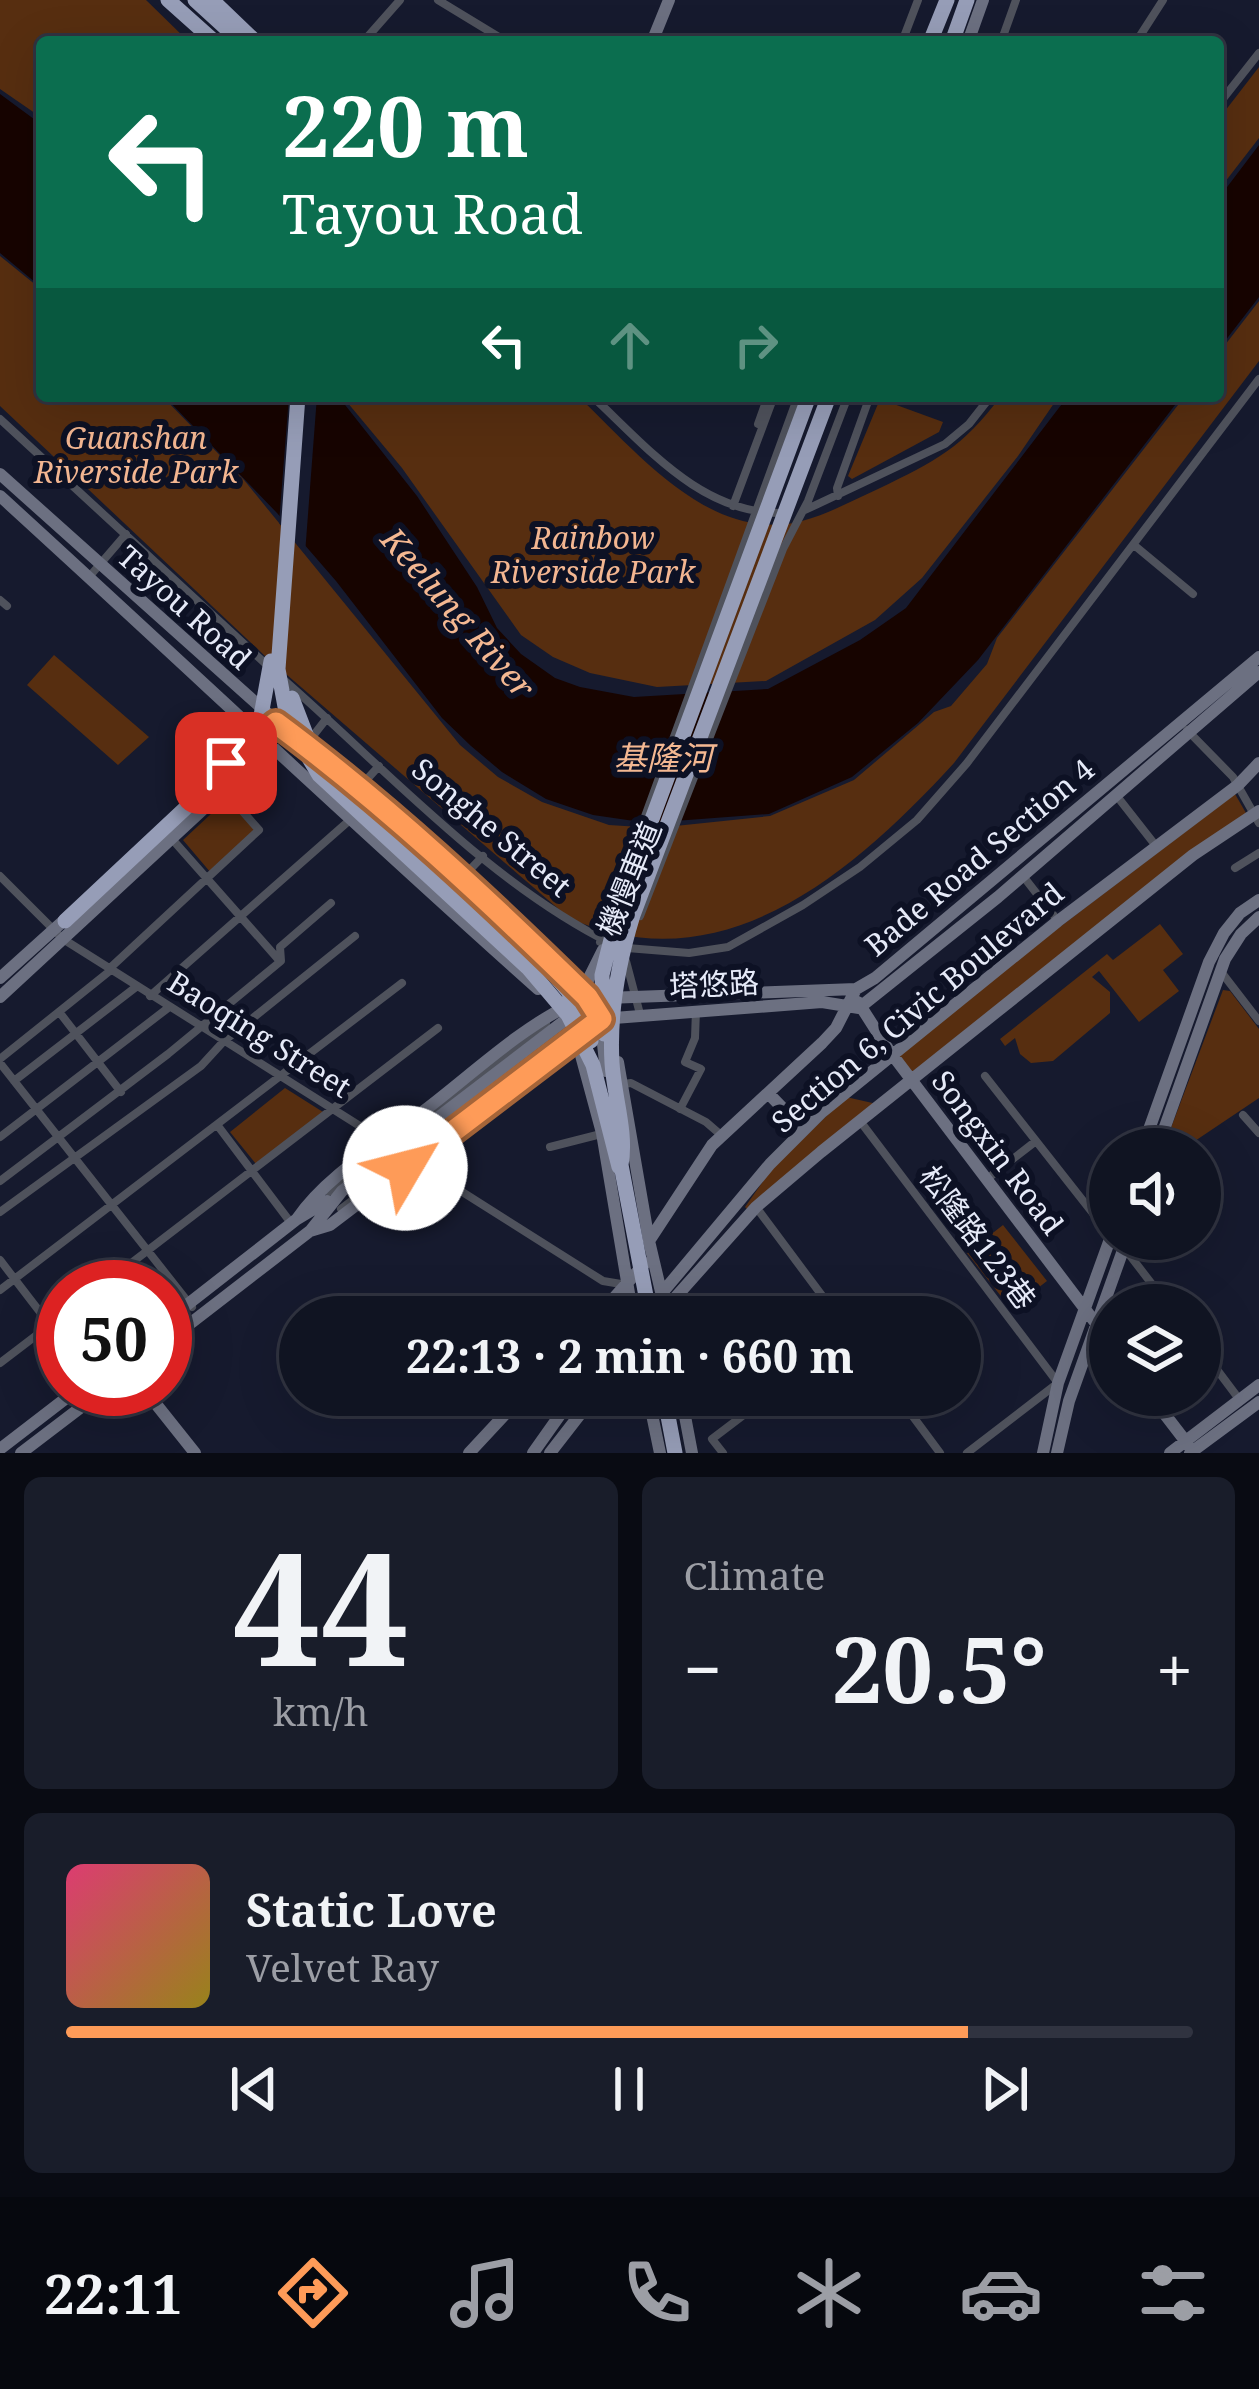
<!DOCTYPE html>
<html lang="en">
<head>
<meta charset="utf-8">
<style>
	body { margin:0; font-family:"Noto Serif","Noto Sans TC",serif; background:#191d2a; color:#f1f3f6; height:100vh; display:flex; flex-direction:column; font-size:45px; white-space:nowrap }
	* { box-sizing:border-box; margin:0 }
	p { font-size:39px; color:#9c9ea5 }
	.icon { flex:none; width:66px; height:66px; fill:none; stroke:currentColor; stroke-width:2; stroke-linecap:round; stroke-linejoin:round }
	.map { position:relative; height:1453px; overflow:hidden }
	.panel { display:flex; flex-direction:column; gap:24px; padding:24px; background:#090b13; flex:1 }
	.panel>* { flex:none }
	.hud { position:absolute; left:36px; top:36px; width:1188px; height:366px; border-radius:12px; box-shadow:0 12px 48px #0002,0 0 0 3px #303340; background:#0b6e4f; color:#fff; overflow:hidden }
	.buttons { position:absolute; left:1089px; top:1128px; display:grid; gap:24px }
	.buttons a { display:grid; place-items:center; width:132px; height:132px; border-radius:50%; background:#101422; box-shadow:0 12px 48px #0002,0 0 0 3px #303340; font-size:60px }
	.speed { position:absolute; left:36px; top:1260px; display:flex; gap:24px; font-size:60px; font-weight:700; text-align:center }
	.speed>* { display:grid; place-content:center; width:156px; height:156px; border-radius:50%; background:#101422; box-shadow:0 12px 48px #0002,0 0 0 3px #303340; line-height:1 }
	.speed .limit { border:18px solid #d22; background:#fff; color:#111 }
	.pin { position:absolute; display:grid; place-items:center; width:102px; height:102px; color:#fff; margin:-51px; border-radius:24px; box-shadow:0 6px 18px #0006 }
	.me { position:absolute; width:132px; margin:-66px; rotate:53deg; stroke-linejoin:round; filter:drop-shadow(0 0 9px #0008) }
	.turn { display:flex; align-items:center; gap:42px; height:252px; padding:0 48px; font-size:54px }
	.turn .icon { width:156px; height:156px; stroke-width:2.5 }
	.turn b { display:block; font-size:84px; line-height:102px }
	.lanes { display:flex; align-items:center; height:114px; padding:0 48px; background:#0003; justify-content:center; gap:60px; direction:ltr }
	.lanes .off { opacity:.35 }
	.big { font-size:90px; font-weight:700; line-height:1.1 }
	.panel .tile { flex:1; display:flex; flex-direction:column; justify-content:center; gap:18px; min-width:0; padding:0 42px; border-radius:18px; background:#191d2a }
	.panel .dial { align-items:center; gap:0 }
	.dial b { font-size:156px; line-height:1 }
	.song { display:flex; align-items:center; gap:36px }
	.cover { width:144px; height:144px; border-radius:18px; background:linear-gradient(135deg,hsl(340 70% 55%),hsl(50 70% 35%)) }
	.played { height:12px; border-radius:6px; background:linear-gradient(90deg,#fe9b58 80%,#303340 80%) }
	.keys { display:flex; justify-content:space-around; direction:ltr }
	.heat { display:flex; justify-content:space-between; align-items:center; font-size:66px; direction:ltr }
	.panel .tiles { flex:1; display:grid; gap:24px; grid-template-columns:1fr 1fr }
	.tile:last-child { grid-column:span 2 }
	.trip { position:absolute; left:279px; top:1296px; width:702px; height:120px; border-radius:60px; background:#101422; box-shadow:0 12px 48px #0002,0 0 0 3px #303340; font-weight:700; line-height:120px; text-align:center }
	.tabs { display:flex; height:192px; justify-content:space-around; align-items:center; background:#06080e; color:#9c9ea5 }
	.tabs .icon { width:84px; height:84px }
	.tabs .active { color:#fe9b58 }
	.tabs b { font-size:54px; color:#f1f3f6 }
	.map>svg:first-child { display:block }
	.green { fill:#572e10 }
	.water { fill:#170400 }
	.pier { fill:#161a2e }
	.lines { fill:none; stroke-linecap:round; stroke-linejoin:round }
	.street { stroke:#4f525c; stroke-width:8 }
	.secondary { stroke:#6c7081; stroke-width:12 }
	.highway { stroke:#969db7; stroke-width:15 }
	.route-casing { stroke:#a56539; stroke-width:30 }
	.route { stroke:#fe9b58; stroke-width:21 }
	.labels { text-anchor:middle; stroke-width:12; stroke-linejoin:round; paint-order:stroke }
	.park-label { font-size:30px; font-style:italic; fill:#f3b691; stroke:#0d1124 }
	.street-label { font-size:30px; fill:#e6eaf8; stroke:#0d1124 }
	.water-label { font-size:33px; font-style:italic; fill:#f4b892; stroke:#0d1124 }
</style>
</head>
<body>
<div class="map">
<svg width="1259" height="1453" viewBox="0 0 1259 1453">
	<rect width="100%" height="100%" fill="#161a2e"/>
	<!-- green -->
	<path class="green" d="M0,0H146L189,42H42V118L0,89Z
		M1259,67V138L1218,191V120Z
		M0,256L42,290V396H162L244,480L460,745L498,777L542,802L609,825L656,828L770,816L854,780L934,712L951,706L987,664L997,638L1185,396H1218V354L1259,301V361L954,763C855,871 723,987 569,918L265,656L0,406Z
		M342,396H578C636,451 711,545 802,521C829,514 853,500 878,489C936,461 962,448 1001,396H1059L1018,456L922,578L875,620L766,681L657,687L590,673L553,657L521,635L402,468Z
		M880,399L943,422L939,432L852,479L848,476Z
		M54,655L149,737L118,765L27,685Z
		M1235,794L1246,813L912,1074L895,1052Z
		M227,799L258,831L211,873L183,840Z
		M1160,924L1183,954L1163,970L1179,991L1139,1022L1099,971L1092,977L1110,992V1013L1053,1061L1031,1063L1020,1054L1015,1038L1005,1046L1000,1039L1107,954L1113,960Z
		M1223,990L1230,991L1259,1029V1098L1183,1149H1163Z
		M285,1088L323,1112L256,1164L230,1132Z
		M846,1097L877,1104L749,1211L745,1207L771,1170Z
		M1003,1225L1047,1281L1011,1309L967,1253Z"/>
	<!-- water -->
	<path class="water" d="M0,94L42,125V288L0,253Z
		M1259,145V297L1218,350V199Z
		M164,396H338L417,496L477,587L497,628L521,654L555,678L580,687L634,697L768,689L860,640L906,608L1068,396H1182L978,660L918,723L852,777L769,814L648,823L593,815L546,799L502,772L471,746L442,718L336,581L277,513Z"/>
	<!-- pier -->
	<path class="pier" d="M289,396H317L305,554L279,523Z"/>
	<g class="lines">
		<!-- street -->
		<path class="street" d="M438,0L507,42
			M363,42L400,0
			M902,42L918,0
			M1001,42L1016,0
			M1136,42L1163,0
			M1218,105L1259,53
			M592,396C647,447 702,515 784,513
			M0,419L268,666
			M758,424L768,396
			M838,496L837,488L870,396
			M733,506L774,396
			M805,510L945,444L969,424L991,396
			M1134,545L1193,594
			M89,577L126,534
			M0,600L7,606
			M284,680C387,770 489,883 612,944
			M1187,730L1233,777L1259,823
			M309,741L327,718
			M359,788L379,766
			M1116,795L1156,846
			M172,839L278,959
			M1235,868L1259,853
			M624,874L798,396
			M0,876L63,939L382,1140
			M1023,876L1058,921
			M461,879L483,856
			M640,916L783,549L808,501L848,396
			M600,942L611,911
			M627,948L689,953L728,947L803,905L860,867L917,820L967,763L1259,379
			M626,961L640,1014
			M109,969L259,830L224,790
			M1222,973L1259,1021
			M150,996L351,819
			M60,1013L121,1092
			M0,1059L111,970
			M0,1063L192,1307
			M985,1076L1110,1235
			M14,1081L136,987
			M623,1084L631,1083L706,1122L721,1135
			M680,1109L701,1069L685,1062L695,1038L696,1010
			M1243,1115L1259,1133
			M860,1121L1058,1383L967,1453
			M218,1126L291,1223
			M0,1137L168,1008
			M550,1147L601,1134
			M415,1162L603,1281L627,1285
			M987,1179L1036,1141
			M0,1181L168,1054L281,961L280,947L331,903
			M329,1192L546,1023
			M756,1207L838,1317
			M341,1209L574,1031
			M0,1212L201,1066L223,1042L355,936
			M1125,1249L1168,1305
			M0,1260L63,1342
			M100,1287L438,1028
			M0,1290L402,983
			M1200,1347L1239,1399
			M0,1363L63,1315
			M897,1395L940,1453
			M723,1453L712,1439L770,1395"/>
		<!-- secondary -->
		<path class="secondary" d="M652,42L669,0
			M968,42L983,0
			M0,474L294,737
			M0,496C180,660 356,827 538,989
			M557,969L587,997L602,1021
			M0,978L70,915
			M580,996L603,950
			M0,997L239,776L283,728
			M606,998L856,989
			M858,1002L888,1049L1110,1342
			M601,1026L606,1071
			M579,1048L602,1133L633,1317
			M618,1062L649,1241L667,1317
			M768,1093L794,1120L799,1122L810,1117
			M1142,1149L1209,962L1224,933L1240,913L1259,900
			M1157,1149L1225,959L1241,934L1259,917
			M297,1219L327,1201
			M311,1230L342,1191L572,1015
			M649,1241L712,1145L822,1043L836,1028L856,989L875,978L1259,657
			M662,1293L770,1164L822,1112L1058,921L1238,785L1259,763
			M597,1317L645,1263
			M658,1317L756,1207L821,1152L1193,855L1259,811
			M165,1322L297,1219C327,1175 383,1143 425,1110C471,1075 517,1031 569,1005
			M165,1343L310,1231L330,1225L601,1019L822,1002L859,1008L998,897L1259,672
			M144,1389L195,1453
			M648,1395L660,1453
			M681,1395L692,1453
			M1150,1395L1190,1447
			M0,1449L78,1389
			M21,1453L105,1389
			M469,1453L523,1395
			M533,1453L574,1395
			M550,1453L595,1395
			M1043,1453L1058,1383L1110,1239
			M1057,1453L1069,1401L1127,1239
			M1170,1453L1259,1385
			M1190,1453L1259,1402"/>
		<!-- highway -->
		<path class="highway" d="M168,0L215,42
			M195,0L241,42
			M212,0L256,42
			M930,42L947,0
			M952,42L967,0
			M298,396L278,669L288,723L319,775L528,968L568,1015L593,1065L619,1167
			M292,698L307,737L324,761L532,949L568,991L591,1041
			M65,921L239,758L260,721L271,661
			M604,1034L602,975L619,908L809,396
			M650,1317L621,1165C627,1132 614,1097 612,1063C609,1012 618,964 633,915L829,396
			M664,1395L675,1453"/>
	</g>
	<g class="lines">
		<!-- route casing -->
		<g class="route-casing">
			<path id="route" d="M226,763L276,723C387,805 489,901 587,997L601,1019L405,1168"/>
		</g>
		<!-- route -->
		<use href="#route" class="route"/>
	</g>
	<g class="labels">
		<!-- park labels -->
		<g class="park-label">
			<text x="136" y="449">Guanshan<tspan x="136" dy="34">Riverside Park</tspan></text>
			<text x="593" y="549">Rainbow<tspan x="593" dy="34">Riverside Park</tspan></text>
		</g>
		<!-- street labels -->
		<g class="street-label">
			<text transform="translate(184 608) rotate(42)" y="10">Tayou Road</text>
			<text transform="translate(491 828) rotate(40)" y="10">Songhe Street</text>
			<text transform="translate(980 858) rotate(-40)" y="10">Bade Road Section 4</text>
			<text transform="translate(630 879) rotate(-68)" y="10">機慢車道</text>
			<text transform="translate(714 985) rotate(-3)" y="10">塔悠路</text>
			<text transform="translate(918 1008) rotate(-40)" y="10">Section 6, Civic Boulevard</text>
			<text transform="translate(259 1035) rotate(32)" y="10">Baoqing Street</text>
			<text transform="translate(997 1153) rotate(53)" y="10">Songxin Road</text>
			<text transform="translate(977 1238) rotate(53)" y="10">松隆路123巷</text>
		</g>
		<!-- water labels -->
		<g class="water-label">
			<text transform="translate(458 613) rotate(49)" y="12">Keelung River</text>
			<text x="663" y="770">基隆河</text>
		</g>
	</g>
</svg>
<div class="buttons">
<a><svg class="icon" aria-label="sound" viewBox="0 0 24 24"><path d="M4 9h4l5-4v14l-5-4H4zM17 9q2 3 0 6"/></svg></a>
<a><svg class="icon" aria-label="layers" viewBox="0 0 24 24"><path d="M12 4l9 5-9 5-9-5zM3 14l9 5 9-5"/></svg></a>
</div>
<div class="speed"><div class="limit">50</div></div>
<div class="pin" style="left:226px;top:763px;background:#d93025"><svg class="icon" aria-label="arrive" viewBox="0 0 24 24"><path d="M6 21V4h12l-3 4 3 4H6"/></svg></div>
<svg class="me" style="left:405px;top:1168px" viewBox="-20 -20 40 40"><circle r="19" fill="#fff"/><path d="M0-13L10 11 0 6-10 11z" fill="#fe9b58"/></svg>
<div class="trip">22:13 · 2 min · 660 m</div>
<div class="hud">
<div class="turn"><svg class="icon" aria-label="left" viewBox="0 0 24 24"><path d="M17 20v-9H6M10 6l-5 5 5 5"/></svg><div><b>220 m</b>Tayou Road</div></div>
<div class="lanes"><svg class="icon" aria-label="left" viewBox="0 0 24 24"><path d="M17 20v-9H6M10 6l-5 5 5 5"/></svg><svg class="icon off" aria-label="ahead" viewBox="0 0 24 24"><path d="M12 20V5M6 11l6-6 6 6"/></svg><svg class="icon off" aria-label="right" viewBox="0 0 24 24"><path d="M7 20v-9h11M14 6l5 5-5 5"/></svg></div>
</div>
</div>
<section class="panel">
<div class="tiles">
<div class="tile dial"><b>44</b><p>km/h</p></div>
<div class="tile"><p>Climate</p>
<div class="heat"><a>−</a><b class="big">20.5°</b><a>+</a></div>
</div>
<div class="tile">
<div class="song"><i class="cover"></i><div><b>Static Love</b><p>Velvet Ray</p></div></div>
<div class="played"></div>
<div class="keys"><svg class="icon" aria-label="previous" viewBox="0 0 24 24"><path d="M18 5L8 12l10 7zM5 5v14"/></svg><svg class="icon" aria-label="pause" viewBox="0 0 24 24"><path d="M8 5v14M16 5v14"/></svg><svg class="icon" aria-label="next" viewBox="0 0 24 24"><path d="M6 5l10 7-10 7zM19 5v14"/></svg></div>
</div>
</div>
</section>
<nav class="tabs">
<b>22:11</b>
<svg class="icon active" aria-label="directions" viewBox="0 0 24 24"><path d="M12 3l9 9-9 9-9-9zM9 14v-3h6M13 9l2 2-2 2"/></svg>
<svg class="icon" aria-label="music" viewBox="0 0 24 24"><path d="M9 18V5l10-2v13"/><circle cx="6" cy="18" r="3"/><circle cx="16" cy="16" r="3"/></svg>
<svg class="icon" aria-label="phone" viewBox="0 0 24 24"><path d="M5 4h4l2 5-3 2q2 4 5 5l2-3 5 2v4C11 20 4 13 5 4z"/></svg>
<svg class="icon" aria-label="climate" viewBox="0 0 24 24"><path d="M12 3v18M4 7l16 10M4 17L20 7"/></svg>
<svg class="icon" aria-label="car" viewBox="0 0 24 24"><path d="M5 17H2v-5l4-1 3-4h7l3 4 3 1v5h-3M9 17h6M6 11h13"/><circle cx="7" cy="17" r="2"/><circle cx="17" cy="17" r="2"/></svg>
<svg class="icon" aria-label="filters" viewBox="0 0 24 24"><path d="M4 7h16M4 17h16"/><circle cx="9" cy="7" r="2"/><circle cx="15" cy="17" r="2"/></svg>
</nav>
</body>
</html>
